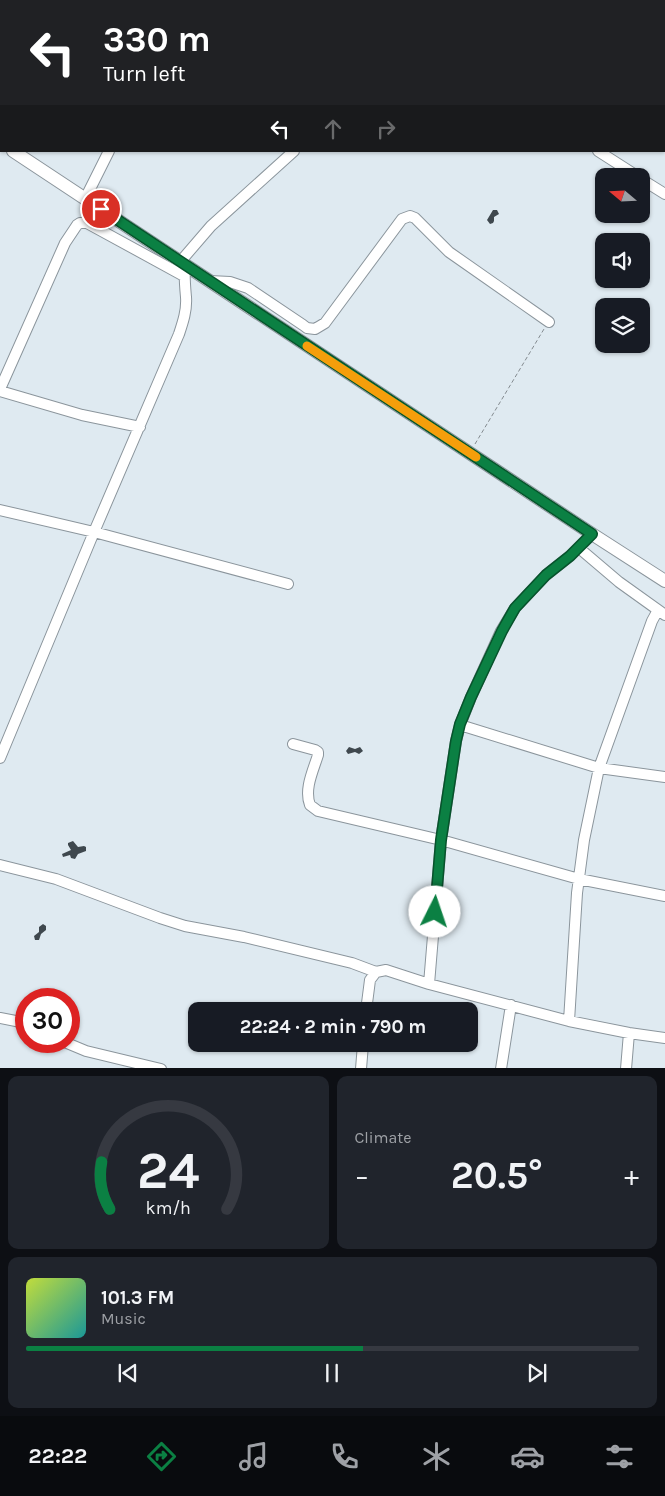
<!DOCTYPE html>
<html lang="en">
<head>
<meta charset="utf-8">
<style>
	body { margin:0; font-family:Karla,sans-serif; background:#20242c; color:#f1f3f6; height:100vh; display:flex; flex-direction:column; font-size:19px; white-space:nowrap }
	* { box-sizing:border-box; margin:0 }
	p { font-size:16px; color:#9ea1a6 }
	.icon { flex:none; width:28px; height:28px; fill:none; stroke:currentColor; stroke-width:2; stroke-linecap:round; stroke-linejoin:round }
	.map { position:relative; height:1068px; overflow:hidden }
	.panel { display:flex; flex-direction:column; gap:8px; padding:8px; background:#0d0f14; flex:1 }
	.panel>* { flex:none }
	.hud { position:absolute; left:0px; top:0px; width:665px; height:152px; box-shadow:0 1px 4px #0004; background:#202124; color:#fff; overflow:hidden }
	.needle { width:32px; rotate:289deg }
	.controls { position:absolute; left:595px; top:168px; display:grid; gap:10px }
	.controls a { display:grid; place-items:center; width:55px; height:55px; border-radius:10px; background:#171b24; box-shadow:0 1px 4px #0004; font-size:25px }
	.speed { position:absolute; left:15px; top:988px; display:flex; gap:10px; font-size:25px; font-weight:700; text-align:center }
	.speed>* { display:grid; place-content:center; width:65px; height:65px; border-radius:50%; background:#171b24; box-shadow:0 1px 4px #0004; line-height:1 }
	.speed .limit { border:8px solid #d22; background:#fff; color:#111 }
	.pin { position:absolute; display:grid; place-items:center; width:42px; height:42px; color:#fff; margin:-21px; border:2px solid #fff; border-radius:50%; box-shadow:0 1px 5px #0007 }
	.me { position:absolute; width:55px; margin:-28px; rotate:4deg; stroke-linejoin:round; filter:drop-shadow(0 0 4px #0008) }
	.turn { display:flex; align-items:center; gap:18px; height:105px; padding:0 20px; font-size:22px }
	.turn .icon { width:65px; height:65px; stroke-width:2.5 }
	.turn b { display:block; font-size:35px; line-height:42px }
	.lanes { display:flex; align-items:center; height:48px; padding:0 20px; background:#0003; justify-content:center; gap:25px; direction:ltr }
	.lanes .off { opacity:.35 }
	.big { font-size:38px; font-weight:700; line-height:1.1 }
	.panel .tile { flex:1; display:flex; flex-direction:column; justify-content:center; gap:8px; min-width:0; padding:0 18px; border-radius:10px; background:#20242c }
	.panel .dial { align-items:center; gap:0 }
	.dial svg { height:130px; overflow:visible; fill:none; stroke:#363941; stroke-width:7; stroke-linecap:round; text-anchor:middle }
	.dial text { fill:#f1f3f6; stroke:none }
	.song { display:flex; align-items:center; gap:15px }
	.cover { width:60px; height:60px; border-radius:8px; background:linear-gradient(135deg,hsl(70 70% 55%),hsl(180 70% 35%)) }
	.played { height:5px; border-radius:2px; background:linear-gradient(90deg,#0b8043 55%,#363941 55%) }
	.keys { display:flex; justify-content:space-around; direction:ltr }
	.heat { display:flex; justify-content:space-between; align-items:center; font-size:28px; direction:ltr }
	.panel .tiles { flex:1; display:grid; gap:8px; grid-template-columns:1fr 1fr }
	.tile:last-child { grid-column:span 2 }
	.trip { position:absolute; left:188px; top:1002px; width:290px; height:50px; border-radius:10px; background:#171b24; box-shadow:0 1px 4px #0004; font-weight:700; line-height:50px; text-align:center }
	.dock { display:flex; height:80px; justify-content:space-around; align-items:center; background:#090b0e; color:#9ea1a6 }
	.dock .icon { width:35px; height:35px }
	.dock .on { color:#0b8043 }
	.dock b { font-size:22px; color:#f1f3f6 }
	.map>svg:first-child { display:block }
	.building { fill:#3f484e }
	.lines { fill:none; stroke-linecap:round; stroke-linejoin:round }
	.minor-casing { stroke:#8b959c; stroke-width:12 }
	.tertiary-casing { stroke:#8b959c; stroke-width:14 }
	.path { stroke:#848b90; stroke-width:1; stroke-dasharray:4 2.5; stroke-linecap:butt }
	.minor { stroke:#fff; stroke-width:10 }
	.tertiary { stroke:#fff; stroke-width:12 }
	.route-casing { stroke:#07532c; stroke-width:12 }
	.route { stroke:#0b8043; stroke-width:9 }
	.slow { stroke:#f59e0b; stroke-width:9 }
</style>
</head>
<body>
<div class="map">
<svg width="665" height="1069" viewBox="0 0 665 1069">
	<rect width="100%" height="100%" fill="#dfeaf1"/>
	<!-- building -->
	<path class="building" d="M493,210H497L499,214L494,217V221L493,223L490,224L487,220Z
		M349,747L355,749L360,747L363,751L359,754L355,752L348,754L346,751Z
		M73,841L78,847L84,846L86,847V851L78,854L75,859L71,858L70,855L63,857L62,854L71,850L68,845V843Z
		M43,924L46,926V930L41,934L39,940H35L34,936L39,932V927Z"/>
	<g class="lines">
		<!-- minor casing -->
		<g class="minor-casing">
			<path id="minor" d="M322,0L324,1
				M583,0L584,1
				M30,1V0
				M179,1L180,0
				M463,1L464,0
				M664,55L665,56
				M0,57L1,55
				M598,151L637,176
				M641,179L665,194
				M85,199L109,151
				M180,262L211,226L294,151
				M210,281L230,282L248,288L303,325L307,328L315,329L325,323L402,219L410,216L415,218L449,252L549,322
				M0,389L65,243L77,225L80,223H87L184,276
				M0,391L82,415L140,427
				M0,510L94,532L288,584
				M579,548L619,582L665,615
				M460,725L599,768L665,777
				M293,744L315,750L318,752V755C313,771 304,789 310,805L318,811L441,840L579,879L665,896
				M0,758L94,532L179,334C183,322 187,310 186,297C185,286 184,276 185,264
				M0,865L56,879L160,918L185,926L244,937L352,963L376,972
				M429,984L441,840L456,741L460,725L471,697L501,631L515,608L546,575L570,556L592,534
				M366,1011L370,980L376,972L386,970L429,984L569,1021L629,1033L665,1038
				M0,1018L26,1023
				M569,1021L577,893L584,840L599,768L652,621L658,610
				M62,1041L86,1051L161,1069
				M361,1069L363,1044
				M501,1069L511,1005
				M626,1069L629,1033"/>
		</g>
		<!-- tertiary casing -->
		<g class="tertiary-casing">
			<path id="tertiary" d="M0,142L1,143
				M13,151L592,534L665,581"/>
		</g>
		<!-- path -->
		<path class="path" d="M475,444L544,329"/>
		<!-- minor -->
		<use href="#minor" class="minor"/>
		<!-- tertiary -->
		<use href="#tertiary" class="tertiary"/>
	</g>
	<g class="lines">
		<!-- route casing -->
		<g class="route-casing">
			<path id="route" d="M101,209L592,534L570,556L546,575L515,608L502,631L471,697L460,724L456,741L441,840L435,912"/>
		</g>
		<!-- route -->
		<use href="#route" class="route"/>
		<!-- slow -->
		<path class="slow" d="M307,346L476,457"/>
	</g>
</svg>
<div class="controls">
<a><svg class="needle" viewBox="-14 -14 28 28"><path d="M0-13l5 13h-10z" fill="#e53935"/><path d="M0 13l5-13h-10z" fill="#9ea1a6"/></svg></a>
<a><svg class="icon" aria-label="sound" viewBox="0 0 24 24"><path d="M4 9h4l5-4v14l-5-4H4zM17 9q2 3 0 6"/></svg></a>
<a><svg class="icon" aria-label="layers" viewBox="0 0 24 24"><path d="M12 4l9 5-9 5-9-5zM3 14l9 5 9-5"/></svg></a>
</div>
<div class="speed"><div class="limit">30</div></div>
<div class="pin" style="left:101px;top:209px;background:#d93025"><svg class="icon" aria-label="arrive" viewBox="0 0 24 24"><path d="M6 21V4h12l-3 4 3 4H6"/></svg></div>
<svg class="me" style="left:435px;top:912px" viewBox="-20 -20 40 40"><circle r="19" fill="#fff"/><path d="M0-13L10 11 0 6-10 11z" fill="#0b8043"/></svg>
<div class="trip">22:24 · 2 min · 790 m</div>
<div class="hud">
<div class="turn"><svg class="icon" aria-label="left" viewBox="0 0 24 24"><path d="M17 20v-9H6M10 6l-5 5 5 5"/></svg><div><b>330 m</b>Turn left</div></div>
<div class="lanes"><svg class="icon" aria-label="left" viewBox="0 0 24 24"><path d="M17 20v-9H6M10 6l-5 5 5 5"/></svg><svg class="icon off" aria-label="ahead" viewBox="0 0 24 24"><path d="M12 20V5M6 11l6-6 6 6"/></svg><svg class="icon off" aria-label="right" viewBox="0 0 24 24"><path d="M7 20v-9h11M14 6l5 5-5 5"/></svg></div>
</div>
</div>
<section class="panel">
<div class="tiles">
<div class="tile dial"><svg viewBox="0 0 100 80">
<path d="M14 69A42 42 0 1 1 86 69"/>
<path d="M14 69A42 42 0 0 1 9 40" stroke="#0b8043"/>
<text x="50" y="56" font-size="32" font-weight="700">24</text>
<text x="50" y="72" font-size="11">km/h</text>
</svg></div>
<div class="tile"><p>Climate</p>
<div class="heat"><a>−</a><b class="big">20.5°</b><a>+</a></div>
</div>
<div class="tile">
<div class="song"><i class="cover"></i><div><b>101.3 FM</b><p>Music</p></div></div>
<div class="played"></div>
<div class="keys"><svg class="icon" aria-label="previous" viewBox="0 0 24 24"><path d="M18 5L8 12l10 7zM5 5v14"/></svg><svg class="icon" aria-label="pause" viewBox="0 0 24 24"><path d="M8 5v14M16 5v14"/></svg><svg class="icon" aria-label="next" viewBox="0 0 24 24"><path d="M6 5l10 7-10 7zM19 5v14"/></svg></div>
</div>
</div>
</section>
<nav class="dock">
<b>22:22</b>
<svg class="icon on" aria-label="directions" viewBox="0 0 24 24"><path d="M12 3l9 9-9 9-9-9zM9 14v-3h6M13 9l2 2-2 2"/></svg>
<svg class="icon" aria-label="music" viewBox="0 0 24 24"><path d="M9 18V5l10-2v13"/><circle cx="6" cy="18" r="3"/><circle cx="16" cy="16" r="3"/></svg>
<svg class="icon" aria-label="phone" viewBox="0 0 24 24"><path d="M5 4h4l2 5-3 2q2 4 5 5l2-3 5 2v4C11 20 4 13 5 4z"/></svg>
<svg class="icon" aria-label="climate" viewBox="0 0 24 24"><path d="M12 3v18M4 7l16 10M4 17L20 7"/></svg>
<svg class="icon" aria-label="car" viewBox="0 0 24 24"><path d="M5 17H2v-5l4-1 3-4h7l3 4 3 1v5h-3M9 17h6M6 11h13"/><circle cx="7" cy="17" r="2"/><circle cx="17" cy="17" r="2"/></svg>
<svg class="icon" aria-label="filters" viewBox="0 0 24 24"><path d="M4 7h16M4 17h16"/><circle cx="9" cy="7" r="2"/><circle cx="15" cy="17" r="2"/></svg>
</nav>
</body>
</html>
